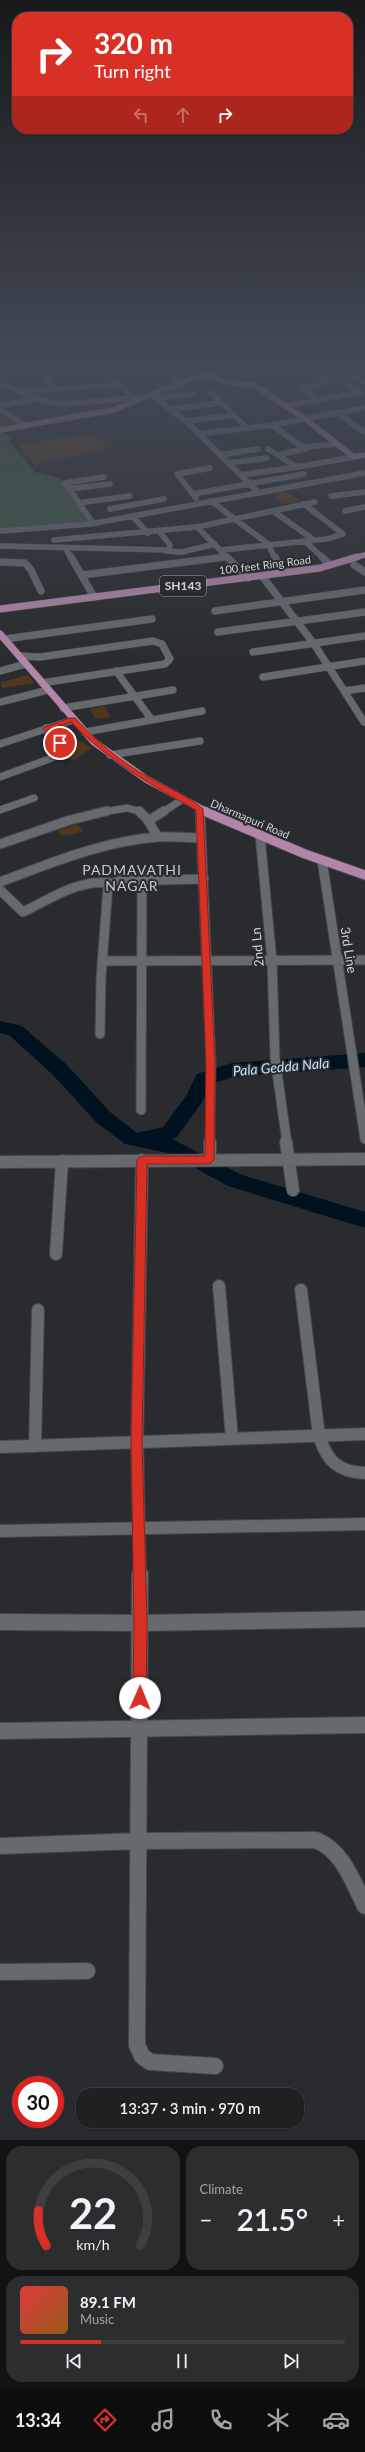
<!DOCTYPE html>
<html lang="en">
<head>
<meta charset="utf-8">
<style>
	body { margin:0; font-family:Lato,sans-serif; background:#2c2d2f; color:#f1f3f6; height:100vh; display:flex; flex-direction:column; font-size:15px; white-space:nowrap }
	* { box-sizing:border-box; margin:0 }
	p { font-size:13px; color:#a1a3a5 }
	.icon { flex:none; width:22px; height:22px; fill:none; stroke:currentColor; stroke-width:2; stroke-linecap:round; stroke-linejoin:round }
	.map { position:relative; height:2140px; overflow:hidden }
	.panel { display:flex; flex-direction:column; gap:6px; padding:6px; background:#111213; flex:1 }
	.panel>* { flex:none }
	.guide { position:absolute; left:12px; top:12px; width:341px; height:122px; border-radius:16px; box-shadow:0 1px 3px #0004,0 0 0 1px #3c3e40; background:#d93025; color:#fff; overflow:hidden }
	.speed { position:absolute; left:12px; top:2076px; display:flex; gap:8px; font-size:20px; font-weight:700; text-align:center }
	.speed>* { display:grid; place-content:center; width:52px; height:52px; border-radius:50%; background:#1f2022; box-shadow:0 1px 3px #0004,0 0 0 1px #3c3e40; line-height:1 }
	.speed .limit { border:6px solid #d22; background:#fff; color:#111 }
	.pin { position:absolute; display:grid; place-items:center; width:34px; height:34px; color:#fff; margin:-17px; border:2px solid #fff; border-radius:50%; box-shadow:0 1px 4px #0007 }
	.me { position:absolute; width:44px; margin:-22px; rotate:1deg; stroke-linejoin:round; filter:drop-shadow(0 0 3px #0008) }
	.turn { display:flex; align-items:center; gap:14px; height:84px; padding:0 16px; font-size:18px }
	.turn .icon { width:52px; height:52px; stroke-width:2.5 }
	.turn b { display:block; font-size:28px; line-height:34px }
	.lanes { display:flex; align-items:center; height:38px; padding:0 16px; background:#0003; justify-content:center; gap:20px; direction:ltr }
	.lanes .off { opacity:.35 }
	.big { font-size:30px; font-weight:600; line-height:1.1 }
	.panel .tile { flex:1; display:flex; flex-direction:column; justify-content:center; gap:6px; min-width:0; padding:0 14px; border-radius:16px; background:#2c2d2f }
	.panel .dial { align-items:center; gap:0 }
	.dial svg { height:104px; overflow:visible; fill:none; stroke:#3c3e40; stroke-width:7; stroke-linecap:round; text-anchor:middle }
	.dial text { fill:#f1f3f6; stroke:none }
	.song { display:flex; align-items:center; gap:12px }
	.cover { width:48px; height:48px; border-radius:6px; background:linear-gradient(135deg,hsl(0 70% 55%),hsl(30 70% 35%)) }
	.played { height:4px; border-radius:2px; background:linear-gradient(90deg,#d93025 25%,#3c3e40 25%) }
	.keys { display:flex; justify-content:space-around; direction:ltr }
	.heat { display:flex; justify-content:space-between; align-items:center; font-size:22px; direction:ltr }
	.panel .tiles { flex:1; display:grid; gap:6px; grid-template-columns:1fr 1fr }
	.tile:last-child { grid-column:span 2 }
	.trip { position:absolute; left:76px; top:2088px; width:228px; height:40px; border-radius:16px; background:#1f2022; box-shadow:0 1px 3px #0004,0 0 0 1px #3c3e40; font-weight:600; line-height:40px; text-align:center }
	.dock { display:flex; height:64px; justify-content:space-around; align-items:center; background:#0c0d0e; color:#a1a3a5 }
	.dock .icon { width:28px; height:28px }
	.dock .active { color:#d93025 }
	.dock b { font-size:18px; color:#f1f3f6 }
	.map>svg:first-child { display:block }
	.green { fill:#3f5743 }
	.lines { fill:none; stroke-linecap:round; stroke-linejoin:round }
	.river { fill:#001220; fill-rule:evenodd }
	.building { fill:#50371c }
	.street-far4-casing { stroke:#444648; stroke-width:6 }
	.street-far3-casing { stroke:#444648; stroke-width:8 }
	.street-far2-casing { stroke:#444648; stroke-width:11 }
	.street-far1-casing { stroke:#444648; stroke-width:14 }
	.street-casing { stroke:#444648; stroke-width:18 }
	.secondary-casing { stroke:#444648; stroke-width:6 }
	.primary-far2-casing { stroke:#444648; stroke-width:6 }
	.primary-far1-casing { stroke:#444648; stroke-width:8 }
	.primary-casing { stroke:#444648; stroke-width:11 }
	.street-far4 { stroke:#66696d; stroke-width:5.5 }
	.street-far3 { stroke:#66696d; stroke-width:7 }
	.street-far2 { stroke:#66696d; stroke-width:9 }
	.street-far1 { stroke:#66696d; stroke-width:12 }
	.street { stroke:#66696d; stroke-width:16 }
	.secondary { stroke:#8c788c; stroke-width:5.5 }
	.primary-far2 { stroke:#b286aa; stroke-width:5.5 }
	.primary-far1 { stroke:#b286aa; stroke-width:7 }
	.primary { stroke:#b286aa; stroke-width:9 }
	.route { fill:#d93025; stroke:#8d1f18 }
	.labels { text-anchor:middle; stroke-width:4; stroke-linejoin:round; paint-order:stroke }
	.far-street-label { font-size:11px; fill:#d1d3d5; stroke:#292b2e }
	.shield { fill:#292b2e; stroke:#9fa1a3; stroke-width:1 }
	.shield-label { font-size:12px; font-weight:bold; fill:#d1d3d5 }
	.street-label { font-size:13px; fill:#d1d3d5; stroke:#292b2e }
	.neighbourhood-label { font-size:14px; letter-spacing:1px; fill:#c5c8cc; stroke:#292b2e }
	.water-label { font-size:14px; font-style:italic; fill:#c1e4fd; stroke:#292b2e }
</style>
</head>
<body>
<div class="map">
<svg width="365" height="2140" viewBox="0 0 365 2140">
	<rect width="100%" height="100%" fill="#292b2e"/>
	<!-- green -->
	<path class="green" d="M0,431L13,438L8,440L35,472L60,478L90,523L0,530Z"/>
	<g class="lines">
		<!-- river -->
		<path class="river" d="M0,1021L22,1026L67,1065L110,1112L137,1133L163,1127L186,1096L197,1074L232,1063L365,1053V1067L233,1077L211,1084L201,1104L176,1138L172,1139L242,1175L365,1212V1228L228,1186L168,1153L125,1144L96,1122L53,1075L9,1035L0,1033Z"/>
	</g>
	<!-- building -->
	<path class="building" d="M0,414L13,423L0,426Z
		M92,433L108,448L35,465L18,445Z
		M288,492L301,501L283,504L274,494Z
		M28,675L35,683L2,688L1,682Z
		M104,706L111,717L95,719L90,709Z
		M72,737L92,748L74,760L61,757Z
		M77,824L84,832L62,836L57,831Z"/>
	<g class="lines">
		<!-- street-far4 casing -->
		<g class="street-far4-casing">
			<path id="street-far4" d="M92,364L137,399
				M156,364L181,383
				M287,364L319,377L365,368
				M0,365L8,364
				M43,369L49,371L45,374L53,389
				M99,370L139,364
				M307,372L347,364
				M344,372L365,382
				M207,375L268,364
				M0,384L45,401L62,404L136,398
				M22,391L118,385
				M210,392L247,428
				M151,395L186,421L259,493
				M157,398L193,394
				M318,400L301,388L329,381
				M0,406L39,398
				M285,406L361,392L330,375
				M0,409L25,426
				M172,409L221,403
				M338,413L365,433
				M186,421L234,415
				M272,425L302,447L337,444
				M198,434L272,425L365,408
				M220,455L258,449
				M278,455L308,448
				M228,463L267,458
				M297,467L354,457
				M241,475L297,467L268,449
				M68,489L110,484
				M193,494L304,474
				M331,496L365,492
				M196,498L177,474L210,468
				M211,501L268,544L275,558
				M78,503L130,496
				M110,509L164,499
				M273,511L314,540
				M345,511L365,507
				M132,516L148,533
				M93,523L65,483L104,477
				M197,527L228,558
				M0,531L90,524L365,473
				M54,540L197,527L315,502
				M305,541L323,558
				M0,546L169,550L170,545L159,531
				M66,549L71,558
				M221,550L327,539L343,534L304,504
				M166,551L182,552L215,544
				M217,558L228,557"/>
		</g>
		<!-- street-far3 casing -->
		<g class="street-far3-casing">
			<path id="street-far3" d="M71,557L94,597
				M227,557L248,578
				M275,557L283,573
				M322,557L330,565
				M0,562L25,563L31,570L41,591
				M354,565L365,572
				M82,575L225,557
				M262,576L314,644L364,722
				M215,611L365,590
				M218,632L365,612
				M5,639L152,619
				M253,652L365,636
				M20,656L40,657L153,641L162,644L170,659L165,664L42,683
				M0,671L26,664
				M116,671L152,720
				M263,677L365,661
				M344,691L365,688
				M0,702L48,690
				M63,708L173,690
				M85,732L202,711
				M0,744L73,720
				M110,755L200,741
				M0,777L52,758L50,749L60,742L46,728
				M200,809V812
				M0,810L34,798
				M103,812L127,808L141,812
				M163,812L183,799"/>
		</g>
		<!-- street-far2 casing -->
		<g class="street-far2-casing">
			<path id="street-far2" d="M139,811L147,819L158,837
				M200,811L211,1063L210,1143
				M148,821L164,811
				M260,835L272,961L275,1058L287,1143
				M0,844L70,820L107,811
				M322,860L365,1139
				M0,882C51,863 103,841 158,837C172,836 187,838 201,838
				M0,890L23,912C52,898 78,879 111,883
				M102,961L365,960
				M100,1034L101,978L108,886L119,881L204,879
				M141,1110L142,880"/>
		</g>
		<!-- street-far1 casing -->
		<g class="street-far1-casing">
			<path id="street-far1" d="M286,1142L293,1190
				M210,1160V1142
				M0,1162L365,1159
				M56,1254L62,1161
				M219,1286L232,1439
				M301,1290L319,1436C327,1461 338,1472 365,1473
				M35,1446L38,1310
				M0,1447L365,1434
				M0,1531L365,1524
				M140,1575L137,1442L142,1160"/>
		</g>
		<!-- street casing -->
		<g class="street-casing">
			<path id="street" d="M140,1574L137,2045L142,2056L150,2062L215,2066
				M0,1622L141,1623L365,1619
				M0,1731L365,1725
				M0,1846L138,1841L316,1840C343,1851 353,1882 365,1906
				M0,1972L87,1971"/>
		</g>
		<!-- secondary casing -->
		<g class="secondary-casing">
			<path id="secondary" d="M192,364L207,375L224,382L256,386L305,419L354,457L365,455
				M0,430L113,410L190,379L207,375"/>
		</g>
		<!-- primary-far2 casing -->
		<g class="primary-far2-casing">
			<path id="primary-far2" d="M353,558L365,555"/>
		</g>
		<!-- primary-far1 casing -->
		<g class="primary-far1-casing">
			<path id="primary-far1" d="M0,609L320,568L357,557
				M0,634L94,742L146,779L207,812"/>
		</g>
		<!-- primary casing -->
		<g class="primary-casing">
			<path id="primary" d="M204,811L305,854L365,875"/>
		</g>
		<!-- street-far4 -->
		<use href="#street-far4" class="street-far4"/>
		<!-- street-far3 -->
		<use href="#street-far3" class="street-far3"/>
		<!-- street-far2 -->
		<use href="#street-far2" class="street-far2"/>
		<!-- street-far1 -->
		<use href="#street-far1" class="street-far1"/>
		<!-- street -->
		<use href="#street" class="street"/>
		<!-- secondary -->
		<use href="#secondary" class="secondary"/>
		<!-- primary-far2 -->
		<use href="#primary-far2" class="primary-far2"/>
		<!-- primary-far1 -->
		<use href="#primary-far1" class="primary-far1"/>
		<!-- primary -->
		<use href="#primary" class="primary"/>
	</g>
	<!-- sky -->
	<linearGradient id="sky" x2="0" y2="1"><stop stop-color="#171819"/><stop offset="0.55" stop-color="#434a57"/><stop offset="1" stop-color="#434a57" stop-opacity="0"/></linearGradient>
	<rect width="365" height="663" fill="url(#sky)"/>
	<!-- route -->
	<path class="route" d="M70,718H75C97,742 121,762 150,778C165,787 191,797 203,809L215,1063L214,1160L210,1164H147L142,1442L147,1623L146,1698L145,1703L140,1705L135,1703L133,1698L134,1623L131,1442L137,1160L142,1156H205L206,1063L196,810C151,785 107,760 71,722L51,729L63,741L62,745H57L43,728Z"/>
	<g class="labels">
		<!-- far-street labels -->
		<g class="far-street-label">
			<text transform="translate(265 565) rotate(-7)" y="4">100 feet Ring Road</text>
			<text transform="translate(250 819) rotate(23)" y="4">Dharmapuri Road</text>
		</g>
		<!-- shield labels -->
		<rect class="shield" x="160" y="576" width="46" height="20" rx="3"/>
		<g class="shield-label">
			<text x="183" y="590">SH143</text>
		</g>
		<!-- street labels -->
		<g class="street-label">
			<text transform="translate(257 947) rotate(-95)" y="5">2nd Ln</text>
			<text transform="translate(349 950) rotate(81)" y="5">3rd Line</text>
		</g>
		<!-- neighbourhood labels -->
		<g class="neighbourhood-label">
			<text x="132" y="875">PADMAVATHI<tspan x="132" dy="16">NAGAR</tspan></text>
		</g>
		<!-- water labels -->
		<g class="water-label">
			<text transform="translate(281 1067) rotate(-5)" y="5">Pala Gedda Nala</text>
		</g>
	</g>
</svg>
<div class="speed"><div class="limit">30</div></div>
<div class="pin" style="left:60px;top:743px;background:#d93025"><svg class="icon" aria-label="arrive" viewBox="0 0 24 24"><path d="M6 21V4h12l-3 4 3 4H6"/></svg></div>
<svg class="me" style="left:140px;top:1698px" viewBox="-20 -20 40 40"><circle r="19" fill="#fff"/><path d="M0-13L10 11 0 6-10 11z" fill="#d93025"/></svg>
<div class="trip">13:37 · 3 min · 970 m</div>
<div class="guide">
<div class="turn"><svg class="icon" aria-label="right" viewBox="0 0 24 24"><path d="M7 20v-9h11M14 6l5 5-5 5"/></svg><div><b>320 m</b>Turn right</div></div>
<div class="lanes"><svg class="icon off" aria-label="left" viewBox="0 0 24 24"><path d="M17 20v-9H6M10 6l-5 5 5 5"/></svg><svg class="icon off" aria-label="ahead" viewBox="0 0 24 24"><path d="M12 20V5M6 11l6-6 6 6"/></svg><svg class="icon" aria-label="right" viewBox="0 0 24 24"><path d="M7 20v-9h11M14 6l5 5-5 5"/></svg></div>
</div>
</div>
<section class="panel">
<div class="tiles">
<div class="tile dial"><svg viewBox="0 0 100 80">
<path d="M14 69A42 42 0 1 1 86 69"/>
<path d="M14 69A42 42 0 0 1 8 42" stroke="#d93025"/>
<text x="50" y="56" font-size="32" font-weight="700">22</text>
<text x="50" y="72" font-size="11">km/h</text>
</svg></div>
<div class="tile"><p>Climate</p>
<div class="heat"><a>−</a><b class="big">21.5°</b><a>+</a></div>
</div>
<div class="tile">
<div class="song"><i class="cover"></i><div><b>89.1 FM</b><p>Music</p></div></div>
<div class="played"></div>
<div class="keys"><svg class="icon" aria-label="previous" viewBox="0 0 24 24"><path d="M18 5L8 12l10 7zM5 5v14"/></svg><svg class="icon" aria-label="pause" viewBox="0 0 24 24"><path d="M8 5v14M16 5v14"/></svg><svg class="icon" aria-label="next" viewBox="0 0 24 24"><path d="M6 5l10 7-10 7zM19 5v14"/></svg></div>
</div>
</div>
</section>
<nav class="dock">
<b>13:34</b>
<svg class="icon active" aria-label="directions" viewBox="0 0 24 24"><path d="M12 3l9 9-9 9-9-9zM9 14v-3h6M13 9l2 2-2 2"/></svg>
<svg class="icon" aria-label="music" viewBox="0 0 24 24"><path d="M9 18V5l10-2v13"/><circle cx="6" cy="18" r="3"/><circle cx="16" cy="16" r="3"/></svg>
<svg class="icon" aria-label="phone" viewBox="0 0 24 24"><path d="M5 4h4l2 5-3 2q2 4 5 5l2-3 5 2v4C11 20 4 13 5 4z"/></svg>
<svg class="icon" aria-label="climate" viewBox="0 0 24 24"><path d="M12 3v18M4 7l16 10M4 17L20 7"/></svg>
<svg class="icon" aria-label="car" viewBox="0 0 24 24"><path d="M5 17H2v-5l4-1 3-4h7l3 4 3 1v5h-3M9 17h6M6 11h13"/><circle cx="7" cy="17" r="2"/><circle cx="17" cy="17" r="2"/></svg>
</nav>
</body>
</html>
